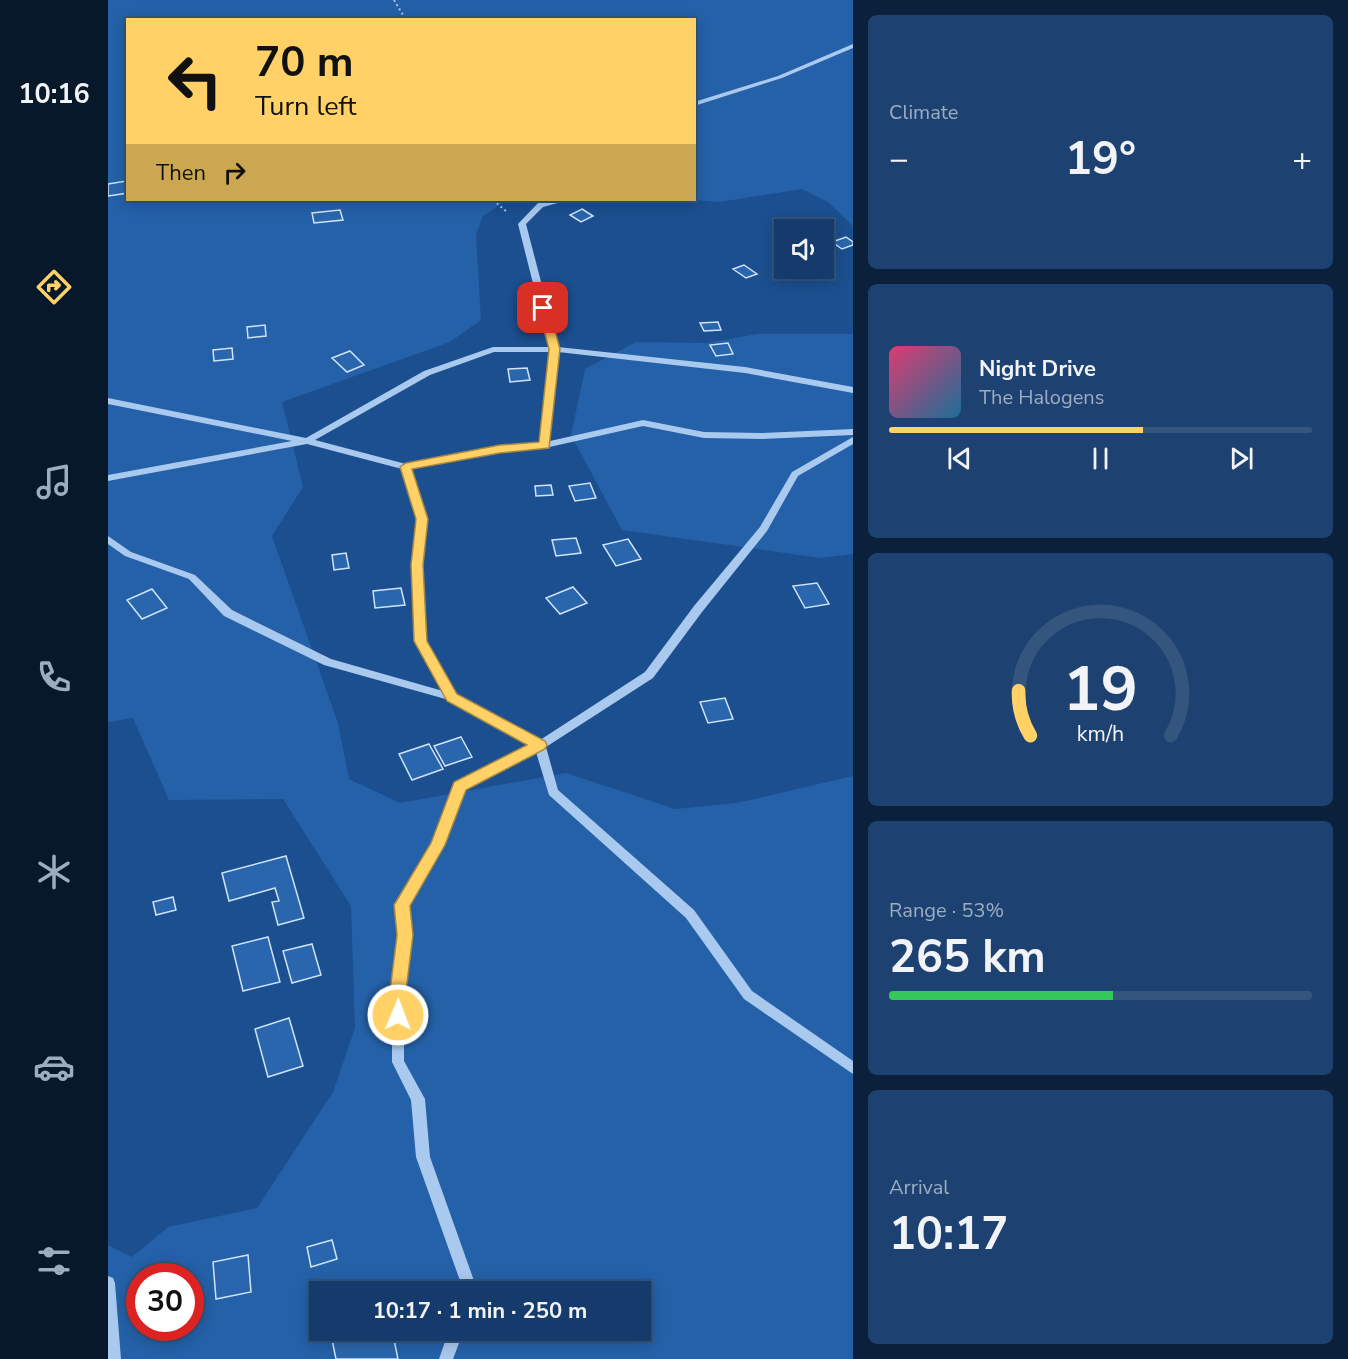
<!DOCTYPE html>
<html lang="en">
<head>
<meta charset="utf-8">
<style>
	body { margin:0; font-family:"Nunito Sans",sans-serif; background:#1d4271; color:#f1f3f6; height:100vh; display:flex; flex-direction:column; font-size:22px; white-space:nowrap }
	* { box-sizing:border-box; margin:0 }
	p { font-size:20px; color:#9dadc1 }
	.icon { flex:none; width:33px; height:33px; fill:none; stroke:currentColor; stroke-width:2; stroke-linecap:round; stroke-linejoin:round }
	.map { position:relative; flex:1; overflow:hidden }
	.drawer { display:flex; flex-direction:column; gap:15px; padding:15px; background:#0b203b; width:495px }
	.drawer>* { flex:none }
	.top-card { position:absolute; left:18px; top:18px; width:570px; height:183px; border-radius:0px; box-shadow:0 3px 15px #0003,0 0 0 2px #33557e; background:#ffd166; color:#111; overflow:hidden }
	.tools { position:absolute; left:666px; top:219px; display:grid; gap:12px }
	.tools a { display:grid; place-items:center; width:60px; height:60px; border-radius:0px; background:#143b6b; box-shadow:0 3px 15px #0003,0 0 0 2px #33557e; font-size:30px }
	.speed { position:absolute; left:18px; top:1263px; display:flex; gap:12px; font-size:30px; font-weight:700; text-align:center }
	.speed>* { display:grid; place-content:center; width:78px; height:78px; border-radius:50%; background:#143b6b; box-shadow:0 3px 15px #0003,0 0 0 2px #33557e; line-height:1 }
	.speed .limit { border:9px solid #d22; background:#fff; color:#111 }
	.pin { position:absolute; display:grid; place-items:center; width:51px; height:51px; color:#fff; margin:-26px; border-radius:12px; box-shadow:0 3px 9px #0006 }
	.me { position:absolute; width:66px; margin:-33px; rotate:1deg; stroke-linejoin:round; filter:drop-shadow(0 0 4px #0008) }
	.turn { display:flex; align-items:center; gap:21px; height:126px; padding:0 30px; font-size:27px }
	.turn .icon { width:78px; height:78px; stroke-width:2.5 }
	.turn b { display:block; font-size:42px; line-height:51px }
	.then { display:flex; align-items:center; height:57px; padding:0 30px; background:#0003; gap:12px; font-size:22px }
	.big { font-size:45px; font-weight:700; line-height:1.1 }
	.drawer .tile { flex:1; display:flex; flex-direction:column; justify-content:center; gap:9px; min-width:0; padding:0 21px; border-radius:9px; background:#1d4271 }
	.drawer .dial { align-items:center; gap:0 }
	.dial svg { height:156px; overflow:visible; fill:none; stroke:#33557e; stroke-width:7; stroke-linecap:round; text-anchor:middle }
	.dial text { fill:#f1f3f6; stroke:none }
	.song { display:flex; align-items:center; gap:18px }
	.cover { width:72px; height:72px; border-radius:9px; background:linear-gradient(135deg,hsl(340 70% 55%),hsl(200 70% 35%)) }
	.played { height:6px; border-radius:3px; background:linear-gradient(90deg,#ffd166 60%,#33557e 60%) }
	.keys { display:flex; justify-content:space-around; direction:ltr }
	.heat { display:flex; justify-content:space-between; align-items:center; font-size:33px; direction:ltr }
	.charge { height:9px; border-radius:4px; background:linear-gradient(90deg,#34c759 53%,#33557e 0) }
	.trip { position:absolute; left:201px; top:1281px; width:342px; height:60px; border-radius:0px; background:#143b6b; box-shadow:0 3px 15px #0003,0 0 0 2px #33557e; font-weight:700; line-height:60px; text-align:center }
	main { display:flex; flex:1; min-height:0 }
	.menu { display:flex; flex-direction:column; width:108px; justify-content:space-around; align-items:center; background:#08182b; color:#9dadc1 }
	.menu .icon { width:42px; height:42px }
	.menu .current { color:#ffd166 }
	.menu b { font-size:27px; color:#f1f3f6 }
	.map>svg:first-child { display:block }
	.green { fill:#2461a8; fill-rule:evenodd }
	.building { fill:#2a66ad; stroke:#cfe3fa; stroke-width:1.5 }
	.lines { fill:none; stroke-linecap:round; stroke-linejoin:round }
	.path { stroke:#a9c9ee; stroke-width:2; stroke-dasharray:2 3; stroke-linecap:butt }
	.minor { fill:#a9c9ee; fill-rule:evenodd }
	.route { fill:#ffd166; stroke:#a68842; stroke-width:1.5 }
</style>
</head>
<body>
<main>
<nav class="menu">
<b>10:16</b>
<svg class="icon current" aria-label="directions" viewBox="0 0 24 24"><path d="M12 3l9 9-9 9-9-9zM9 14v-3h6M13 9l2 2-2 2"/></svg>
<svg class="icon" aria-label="music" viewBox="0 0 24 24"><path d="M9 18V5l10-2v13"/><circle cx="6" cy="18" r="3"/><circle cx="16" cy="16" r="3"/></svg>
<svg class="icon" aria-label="phone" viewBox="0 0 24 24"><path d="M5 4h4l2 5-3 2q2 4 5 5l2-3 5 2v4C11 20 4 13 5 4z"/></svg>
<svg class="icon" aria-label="climate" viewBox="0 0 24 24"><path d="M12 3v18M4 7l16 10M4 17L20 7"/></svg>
<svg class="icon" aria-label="car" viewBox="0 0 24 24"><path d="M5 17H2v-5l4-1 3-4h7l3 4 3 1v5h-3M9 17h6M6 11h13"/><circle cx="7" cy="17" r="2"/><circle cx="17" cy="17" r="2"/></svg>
<svg class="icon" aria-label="filters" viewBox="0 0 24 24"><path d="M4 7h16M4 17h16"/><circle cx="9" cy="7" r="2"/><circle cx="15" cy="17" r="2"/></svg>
</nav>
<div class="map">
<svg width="745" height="1359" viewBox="0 0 745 1359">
	<rect width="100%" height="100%" fill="#1b4f8f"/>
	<!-- green -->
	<path class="green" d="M0,0H745V226L720,202L694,189L612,202L586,200V20H20V200H399L375,216L368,234L373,320L342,342L174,402L195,487L164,536L230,723L241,779L292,803L458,773L567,809L629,803L745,776V1359H0V1245L24,1257L60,1227L149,1208L225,1092L247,1028L243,906L175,799L61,800L25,718L0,722ZM32,1276H82V1328H32ZM212,1292H532V1330H212Z
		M649,334H745V554L712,558L514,530L463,435L477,369L528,342L599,343Z"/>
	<!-- building -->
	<path class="building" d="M17,174H20V193L0,196V184L19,181Z
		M474,209L485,216L473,222L462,215Z
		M232,210L235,220L206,223L204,213Z
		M738,237L745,242V245L734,249L724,242Z
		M636,265L649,274L638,278L625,269Z
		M610,322L613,330L596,331L592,323Z
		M157,325L158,336L140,338L139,327Z
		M620,343L625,354L608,356L602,345Z
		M124,348L125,359L106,361L105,350Z
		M242,351L256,365L239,372L224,358Z
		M419,368L422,380L402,382L400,369Z
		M482,483L488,498L467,501L461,486Z
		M443,485L445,495L428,496L427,486Z
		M468,538L473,553L448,556L444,540Z
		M520,539L533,559L508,566L495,545Z
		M238,553L241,568L226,570L224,555Z
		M709,583L721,604L697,608L685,586Z
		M465,587L479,603L452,614L438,598Z
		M293,588L297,605L267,608L265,591Z
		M44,589L59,608L34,619L19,600Z
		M617,698L625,719L600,723L592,702Z
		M353,737L364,757L337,766L326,746Z
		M321,744L335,769L304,780L291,754Z
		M178,856L196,918L170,925L164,902L171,901L167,888L121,901L114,873Z
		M65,897L68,910L48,915L45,902Z
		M160,937L172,982L135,991L124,946Z
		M204,944L213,975L184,983L175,951Z
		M181,1018L195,1066L160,1077L147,1029Z
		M224,1240L229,1259L203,1267L199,1247Z
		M140,1255L143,1292L108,1299L105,1262Z
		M273,1282L275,1292H237Z
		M222,1330H284L290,1359H228Z"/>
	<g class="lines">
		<!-- path -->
		<path class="path" d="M286,0L298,20
			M385,200L399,212"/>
		<!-- minor -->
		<path class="minor" d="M745,44V48L674,78L586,106V102L670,76Z
			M449,200H461L435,207L418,224L450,347L637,367L745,387V393L637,373L450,352L442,441L535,420L596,432L654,433L745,429V435L654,439L596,438L535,426L437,448L392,452L303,469L319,519L314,565L318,641L348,694L432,740L537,672L586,606L652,527L684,472L745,437V444L690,476L659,531L594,612L545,678L438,747L450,790L586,910L644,991L745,1061V1074L636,999L578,918L441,795L428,752L356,789L335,845L300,905L303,935L296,991V1061L317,1099L322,1157L370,1292H356L308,1157L303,1100L284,1062V991L291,935L288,905L324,844L348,783L422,745L341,700L216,665L116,616L81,579L17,556L0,544V536L23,552L87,575L124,610L223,659L335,691L308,641L304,565L309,519L294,469L199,444L0,481V475L184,441L0,404V398L198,438L316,371L385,347H441L410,224L430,203ZM386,352H442L433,443L392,446L298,464L207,440L322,375Z
			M0,1276L5,1278L7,1283L13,1359H0Z
			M341,1330H356L345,1359H331Z"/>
	</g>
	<!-- route -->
	<path class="route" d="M435,304L441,308L452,349L441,448L392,453L304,469L320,519L315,565L319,641L349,694L437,741L439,745L437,749L358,790L337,845L302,906L305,935L298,991V1015L296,1020L290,1022L284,1020L282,1015V991L289,935L286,905L323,843L346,782L419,745L339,701L306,641L303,565L308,519L292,467L298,463L392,445L431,442L441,349L430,308Z"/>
</svg>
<div class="tools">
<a><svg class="icon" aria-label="sound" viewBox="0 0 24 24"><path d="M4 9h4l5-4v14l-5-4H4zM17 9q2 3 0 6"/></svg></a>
</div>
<div class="speed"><div class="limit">30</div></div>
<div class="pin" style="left:435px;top:308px;background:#d93025"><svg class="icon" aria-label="arrive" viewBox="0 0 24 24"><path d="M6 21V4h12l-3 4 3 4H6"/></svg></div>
<svg class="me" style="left:290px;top:1015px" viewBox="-20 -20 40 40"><circle r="17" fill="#ffd166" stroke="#fff" stroke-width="3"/><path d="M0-11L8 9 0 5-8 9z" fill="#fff"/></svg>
<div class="trip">10:17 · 1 min · 250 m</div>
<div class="top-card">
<div class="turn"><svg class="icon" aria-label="left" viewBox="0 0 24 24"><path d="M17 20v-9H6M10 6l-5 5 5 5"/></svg><div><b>70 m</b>Turn left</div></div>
<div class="then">Then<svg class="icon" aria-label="right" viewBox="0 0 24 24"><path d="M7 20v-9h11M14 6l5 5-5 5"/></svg></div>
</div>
</div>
<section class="drawer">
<div class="tile"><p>Climate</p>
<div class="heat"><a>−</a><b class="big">19°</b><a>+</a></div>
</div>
<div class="tile">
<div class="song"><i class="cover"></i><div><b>Night Drive</b><p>The Halogens</p></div></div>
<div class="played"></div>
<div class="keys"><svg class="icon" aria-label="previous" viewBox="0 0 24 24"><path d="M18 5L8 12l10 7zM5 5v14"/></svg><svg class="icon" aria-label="pause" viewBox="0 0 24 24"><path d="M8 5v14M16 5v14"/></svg><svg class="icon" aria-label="next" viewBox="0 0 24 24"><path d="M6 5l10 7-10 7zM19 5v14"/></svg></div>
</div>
<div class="tile dial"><svg viewBox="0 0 100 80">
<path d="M14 69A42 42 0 1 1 86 69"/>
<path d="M14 69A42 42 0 0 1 8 46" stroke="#ffd166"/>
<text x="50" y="56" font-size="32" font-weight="700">19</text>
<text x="50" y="72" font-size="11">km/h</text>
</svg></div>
<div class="tile"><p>Range · 53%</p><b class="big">265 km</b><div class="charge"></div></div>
<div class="tile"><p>Arrival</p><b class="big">10:17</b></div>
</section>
</main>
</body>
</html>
